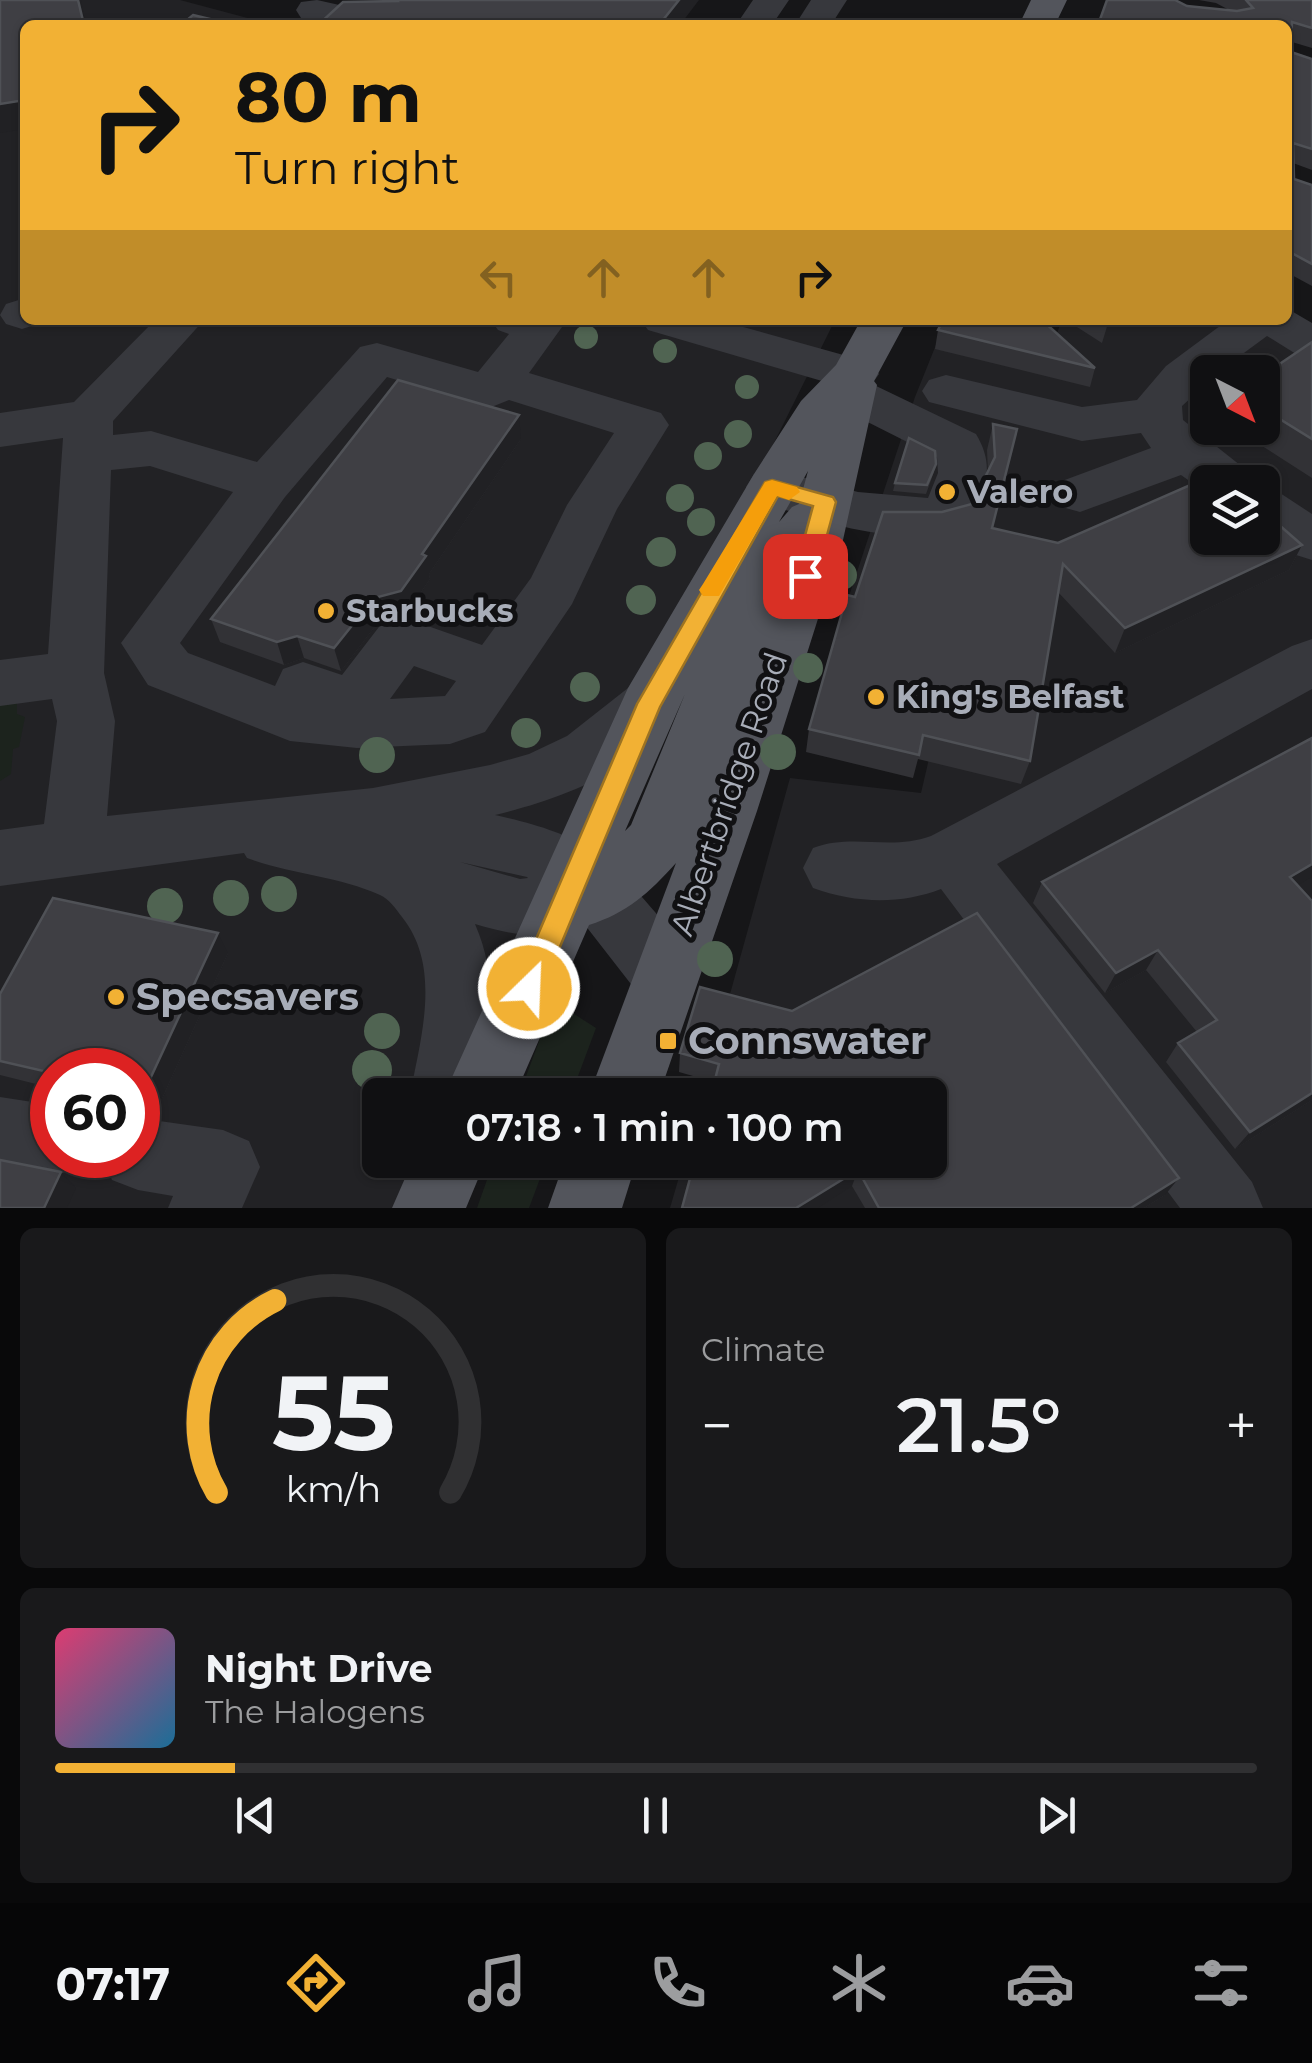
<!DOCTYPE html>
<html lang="en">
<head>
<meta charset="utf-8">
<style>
	body { margin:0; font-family:Montserrat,sans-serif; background:#19191b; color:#f1f3f6; height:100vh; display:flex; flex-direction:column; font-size:38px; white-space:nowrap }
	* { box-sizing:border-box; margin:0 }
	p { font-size:32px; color:#9c9d9f }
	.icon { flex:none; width:55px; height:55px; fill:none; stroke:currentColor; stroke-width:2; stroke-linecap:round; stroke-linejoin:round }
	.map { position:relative; height:1208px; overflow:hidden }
	.details { display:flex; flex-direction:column; gap:20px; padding:20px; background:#09090a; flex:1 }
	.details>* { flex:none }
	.guide { position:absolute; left:20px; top:20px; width:1272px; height:305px; border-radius:15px; box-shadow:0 2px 8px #0004,0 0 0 2px #303032; background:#f2b134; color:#111; overflow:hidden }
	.needle { width:65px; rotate:138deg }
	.tools { position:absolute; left:1190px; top:355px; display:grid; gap:20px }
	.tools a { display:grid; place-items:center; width:90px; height:90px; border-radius:15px; background:#101012; box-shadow:0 2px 8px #0004,0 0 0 2px #303032; font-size:50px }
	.speed { position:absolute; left:30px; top:1048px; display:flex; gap:20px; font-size:50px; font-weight:700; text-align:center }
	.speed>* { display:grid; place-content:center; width:130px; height:130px; border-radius:50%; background:#101012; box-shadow:0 2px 8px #0004,0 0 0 2px #303032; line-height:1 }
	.speed .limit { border:15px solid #d22; background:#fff; color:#111 }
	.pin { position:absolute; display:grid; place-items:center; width:85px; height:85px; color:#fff; margin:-42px; border-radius:20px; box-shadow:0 5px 15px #0006 }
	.me { position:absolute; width:110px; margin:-55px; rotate:24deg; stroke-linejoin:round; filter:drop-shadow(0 0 8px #0008) }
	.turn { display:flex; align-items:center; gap:35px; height:210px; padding:0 50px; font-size:45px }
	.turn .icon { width:130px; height:130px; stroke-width:2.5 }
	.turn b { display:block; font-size:70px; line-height:85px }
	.lanes { display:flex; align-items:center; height:95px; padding:0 50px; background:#0003; justify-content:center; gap:50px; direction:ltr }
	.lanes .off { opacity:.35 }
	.big { font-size:75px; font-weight:600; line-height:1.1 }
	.details .widget { flex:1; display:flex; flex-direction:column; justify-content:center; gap:15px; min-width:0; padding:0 35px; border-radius:15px; background:#19191b }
	.details .dial { align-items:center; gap:0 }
	.dial svg { height:260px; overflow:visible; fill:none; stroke:#303032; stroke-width:7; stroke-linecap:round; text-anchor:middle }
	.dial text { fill:#f1f3f6; stroke:none }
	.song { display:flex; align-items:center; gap:30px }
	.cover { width:120px; height:120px; border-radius:15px; background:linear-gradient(135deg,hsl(340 70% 55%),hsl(200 70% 35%)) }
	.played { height:10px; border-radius:5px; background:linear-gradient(90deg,#f2b134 15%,#303032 15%) }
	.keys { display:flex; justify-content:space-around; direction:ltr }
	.heat { display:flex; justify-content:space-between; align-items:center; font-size:55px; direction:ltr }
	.details .tiles { flex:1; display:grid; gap:20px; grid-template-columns:1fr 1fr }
	.widget:last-child { grid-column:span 2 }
	.trip { position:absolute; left:362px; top:1078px; width:585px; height:100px; border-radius:15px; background:#101012; box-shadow:0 2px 8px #0004,0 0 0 2px #303032; font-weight:600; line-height:100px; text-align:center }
	.tab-bar { display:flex; height:160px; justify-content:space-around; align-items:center; background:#060607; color:#9c9d9f }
	.tab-bar .icon { width:70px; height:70px }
	.tab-bar .current { color:#f2b134 }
	.tab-bar b { font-size:45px; color:#f1f3f6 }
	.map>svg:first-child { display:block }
	.built { fill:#222225; fill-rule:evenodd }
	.green { fill:#1c231d }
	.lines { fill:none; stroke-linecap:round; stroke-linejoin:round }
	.minor { fill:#37383d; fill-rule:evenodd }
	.major { fill:#53555c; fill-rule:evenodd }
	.tree { fill:#506452 }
	.wall { fill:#323236 }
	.shaded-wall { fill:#212124 }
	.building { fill:#3f3f44; stroke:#4f5156; stroke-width:2.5 }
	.route { fill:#f2b134; stroke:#9d7322; stroke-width:2.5 }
	.slow { fill:#f59e0b }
	.poi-dot { fill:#f2b134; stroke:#111113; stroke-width:4 }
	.labels { text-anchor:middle; stroke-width:10; stroke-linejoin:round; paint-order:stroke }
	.poi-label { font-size:32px; font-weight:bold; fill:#a8adb8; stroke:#111113; text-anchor:start }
	.street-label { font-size:32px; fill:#a8adb8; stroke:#111113 }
	.near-poi-label { font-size:38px; font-weight:bold; fill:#a8adb8; stroke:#111113; text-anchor:start }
</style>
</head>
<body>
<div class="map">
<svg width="1312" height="1208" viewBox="0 0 1312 1208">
	<rect width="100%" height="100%" fill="#161618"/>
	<!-- built -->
	<path class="built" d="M0,0H180L274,25H25V320H835L450,1095H380V1160H418L394,1208H0ZM52,1070H138V1155H52Z
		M946,320L1052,346L1062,320H1274L1312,340V1208H670L684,1160H930V1095H702L790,778L921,793L959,630L848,599L915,397ZM1208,372H1262V428H1208ZM1208,482H1262V538H1208Z"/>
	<!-- green -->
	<path class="green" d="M17,693V714L25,717L19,747L13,749L11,774L0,781V695Z
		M557,1003L596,1028L571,1095H519L553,1004Z
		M494,1160H547L529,1208H477Z"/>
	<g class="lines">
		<!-- minor -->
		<path class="minor" d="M317,0L393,17L398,25H332L301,18L296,10L301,2Z
			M753,0H789L772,25H736Z
			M811,0H847L831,25H795Z
			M25,298V320H43L41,323L22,329L6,324L0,315L6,304Z
			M1288,309L1312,323V358L1296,354L1267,336L1218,372H1208V382L1182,406L1183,420L1245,469L1253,482H1208V494L1181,475L1080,512L1062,507L1054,494L1062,481L1151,448L1141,433L1082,441L929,402L922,391L929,380L946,375L1082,407L1137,400L1166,366L1228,320H1288Z
			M155,320H204L113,421V435L151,431L257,462L360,347L377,343L478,372L509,334L498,330L491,320H558L562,327L529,373L661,413L669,425L617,509L572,604L485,732L450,744L357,748L290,741L148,685L121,643L233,492L150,466L111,470L104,673L115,721L107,816L373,788L490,765L529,754L567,736L628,688L649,681L670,688L678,705C645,769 561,799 495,815C576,833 602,849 655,912C672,933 688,951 698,975L689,997L665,1006L641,997L585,925C543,941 517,936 475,924C500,981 490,1035 480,1095H410C421,1037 442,967 402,917C396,909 389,899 380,895C338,876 290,874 247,858L244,853L0,886V830L44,824L57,721L52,699L0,706V660L48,654L63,438L0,447V413L74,402ZM387,377L489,408L509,400L614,433L567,505L531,578L482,645L402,617L382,623L342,675L303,662L283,669L275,686L188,653L180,643L285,497ZM414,666L456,681L445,696L390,699ZM460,862L527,877L528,878L520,879Z
			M641,320H718L872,363L879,374L872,384L976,434C998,471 983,493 963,527C892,549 822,521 754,500L746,487L754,474L772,469L858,492L928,498L938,473L937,457L824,400L817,389L822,381L648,330Z
			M1262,487L1280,493L1312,514V560L1293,554L1262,532Z
			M1312,639V689L997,864L1252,1182L1263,1208H1180L941,889C900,905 854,903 813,888L803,868L813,848C853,833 890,851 931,836L1292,646Z
			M0,1097L52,1105V1155H82L78,1167L52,1177L0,1169Z
			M138,1118L223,1130L249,1141L260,1167L242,1208H168L173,1196L138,1190L112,1180L102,1155H138Z"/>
		<!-- major -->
		<path class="major" d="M1031,0H1067L1055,25H1019Z
			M861,320H907L874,381L877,385L843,540L757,811L659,1095H589L676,863C649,893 627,913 589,925L515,1095H444L628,688L754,474L801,401L836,365ZM808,471L799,504L792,507L779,522ZM685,694L631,825L625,831Z
			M413,1160H486L466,1208H392Z
			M565,1160H637L622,1208H548Z"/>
	</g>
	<!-- trees -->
	<g class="tree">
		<circle cx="586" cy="337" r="12"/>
		<circle cx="665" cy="351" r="12"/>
		<circle cx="747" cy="387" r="12"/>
		<circle cx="738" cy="434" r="14"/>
		<circle cx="708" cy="456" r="14"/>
		<circle cx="680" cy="498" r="14"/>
		<circle cx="701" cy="522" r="14"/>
		<circle cx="661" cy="552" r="15"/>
		<circle cx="842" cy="575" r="15"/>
		<circle cx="641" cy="600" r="15"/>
		<circle cx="808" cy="668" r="15"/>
		<circle cx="585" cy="687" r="15"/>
		<circle cx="526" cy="733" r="15"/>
		<circle cx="778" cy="752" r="18"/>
		<circle cx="377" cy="755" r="18"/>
		<circle cx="279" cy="894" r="18"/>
		<circle cx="231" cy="898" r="18"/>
		<circle cx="165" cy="906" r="18"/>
		<circle cx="715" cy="959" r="18"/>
		<circle cx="382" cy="1031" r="18"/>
		<circle cx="372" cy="1070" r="20"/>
	</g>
	<!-- wall -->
	<path class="wall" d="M1199,0H1312V48L1292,42L1291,52L1312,59V170L1293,163L1294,179L1312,185V286L1288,273V25L1187,6L1231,11L1216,3Z
		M791,320H818L814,326Z
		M1066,320H1109L1102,343Z
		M938,330L1095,368L1090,387L935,349Z
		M1312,342V478L1234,428H1262V376Z
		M993,424L1017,429L992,528L1058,543L1302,545L1289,570L1115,653L1058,592L1030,761L1021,784L918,759L913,778L806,752L809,729L855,597L942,512L972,504L988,472L987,450Z
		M521,439L429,574L430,579L406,614L379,621L341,671L304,658L284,665L220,642L211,619Z
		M934,472L926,494L893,491L895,483Z
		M1042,882L1298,885L1312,1100L1235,1149L1166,1062L1178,1043L1197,1032L1146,970L1105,993L1033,903Z
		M228,953L156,1112L138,1108V1070H52V1088L0,1075V994Z
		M680,1053L1165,1195L1144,1208H865L852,1186L714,1082L679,1072Z"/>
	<!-- shaded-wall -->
	<path class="shaded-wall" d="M78,0H81L86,25H84Z
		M679,0H699L680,25H659Z
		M25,100V129L0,133V104Z
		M519,415L521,439L429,574L430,579L406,614L379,621L341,671L334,648Z
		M1302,545L1289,570L1115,653L1125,628Z
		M297,636L304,658L284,665L277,642Z
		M1312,864V877L1275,898L1290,877Z
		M218,933L228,953L156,1112L143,1094Z
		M1158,950L1146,970L1105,993L1116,973Z
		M1312,1093V1100L1235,1149L1250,1132Z
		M858,1170L852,1186L818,1208H796Z
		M61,1172L76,1188L67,1208H44Z
		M1179,1178L1165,1195L1144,1208H1131Z"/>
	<!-- building -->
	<path class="building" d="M0,0H78L84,25H25V100L0,104Z
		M396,0H679L659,25H318L343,2L397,1Z
		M1107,0H1175L1187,6L1237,11L1253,8L1246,0H1312V28L1292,22L1291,52L1312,59V149L1293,143L1294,179L1312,185V264L1288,251V25H1098Z
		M193,15L235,25H181Z
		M943,320H1042L1095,368L938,330Z
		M1312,342V439L1262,408V376Z
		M398,380L519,415L422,554L426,556L401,591L374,598L334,648L297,636L277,642L211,619Z
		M993,424L1017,429L992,528L1058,543L1220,472L1232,482H1208V538H1262V510L1302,545L1125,628L1063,564L1030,761L923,735L919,755L809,729L847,595L855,597L883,512H942L972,504L995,457Z
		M909,438L935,451L936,464L927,485L895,483Z
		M1312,738V864L1290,877L1312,901V1093L1250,1132L1178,1043L1217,1020L1158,950L1116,973L1042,882Z
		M53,898L218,933L143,1094L138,1093V1070H52V1073L0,1061V994Z
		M977,913L1179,1178L1131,1208H879L858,1170L796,1208H682L695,1160H930V1095H711L719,1064L680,1053L700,987L792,1011Z
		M0,1160L61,1172L44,1208H0Z"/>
	<!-- route -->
	<path class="route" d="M772,480L833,497L836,502L816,576L805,584L794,576L813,506L778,496L660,707L539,997L529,1001L519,997L515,988L637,704L765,482Z"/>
	<!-- slow -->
	<path class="slow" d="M772,480L797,487L800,492L789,500L777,496L719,596H703L699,590L703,584L765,482Z"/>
	<!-- markers -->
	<g class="poi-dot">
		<circle cx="947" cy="492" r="10"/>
		<circle cx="326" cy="611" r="10"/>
		<circle cx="876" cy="697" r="10"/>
		<circle cx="116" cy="997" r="10"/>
		<rect x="658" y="1031" width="20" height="20" rx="5"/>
	</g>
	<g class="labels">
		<!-- poi labels -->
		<g class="poi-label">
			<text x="967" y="503">Valero</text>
			<text x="346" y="622">Starbucks</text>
			<text x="896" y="708">King's Belfast</text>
		</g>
		<!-- street labels -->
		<g class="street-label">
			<text transform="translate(729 794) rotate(-71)" y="11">Albertbridge Road</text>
		</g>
		<!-- near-poi labels -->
		<g class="near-poi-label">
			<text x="136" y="1010">Specsavers</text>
			<text x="688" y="1054">Connswater</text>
		</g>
	</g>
</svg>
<div class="tools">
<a><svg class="needle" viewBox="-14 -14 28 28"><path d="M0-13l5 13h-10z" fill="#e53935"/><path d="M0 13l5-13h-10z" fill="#9c9d9f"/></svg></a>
<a><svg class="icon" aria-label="layers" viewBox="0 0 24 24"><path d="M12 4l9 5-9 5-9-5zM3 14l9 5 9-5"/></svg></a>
</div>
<div class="speed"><div class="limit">60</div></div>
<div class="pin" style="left:805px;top:576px;background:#d93025"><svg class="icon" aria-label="arrive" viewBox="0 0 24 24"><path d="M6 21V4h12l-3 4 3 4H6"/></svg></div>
<svg class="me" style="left:529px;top:988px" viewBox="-20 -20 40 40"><circle r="17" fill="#f2b134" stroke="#fff" stroke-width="3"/><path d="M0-11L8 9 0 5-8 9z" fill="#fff"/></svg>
<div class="trip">07:18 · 1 min · 100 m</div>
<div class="guide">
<div class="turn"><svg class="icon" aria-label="right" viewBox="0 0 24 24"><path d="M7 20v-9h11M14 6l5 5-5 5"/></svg><div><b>80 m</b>Turn right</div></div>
<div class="lanes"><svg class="icon off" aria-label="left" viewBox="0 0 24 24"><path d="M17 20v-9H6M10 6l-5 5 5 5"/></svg><svg class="icon off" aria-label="ahead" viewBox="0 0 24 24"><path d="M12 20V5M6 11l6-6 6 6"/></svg><svg class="icon off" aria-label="ahead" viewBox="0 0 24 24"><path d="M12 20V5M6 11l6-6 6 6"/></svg><svg class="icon" aria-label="right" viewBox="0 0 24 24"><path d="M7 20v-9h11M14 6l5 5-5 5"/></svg></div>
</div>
</div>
<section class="details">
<div class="tiles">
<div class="widget dial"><svg viewBox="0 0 100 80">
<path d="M14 69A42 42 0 1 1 86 69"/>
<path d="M14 69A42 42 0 0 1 32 10" stroke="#f2b134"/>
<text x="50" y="56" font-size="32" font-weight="700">55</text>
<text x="50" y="72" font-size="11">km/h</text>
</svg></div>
<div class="widget"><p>Climate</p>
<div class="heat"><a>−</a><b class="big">21.5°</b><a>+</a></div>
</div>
<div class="widget">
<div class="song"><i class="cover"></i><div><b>Night Drive</b><p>The Halogens</p></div></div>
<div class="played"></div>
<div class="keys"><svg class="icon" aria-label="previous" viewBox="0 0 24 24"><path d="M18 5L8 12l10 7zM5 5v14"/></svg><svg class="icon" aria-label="pause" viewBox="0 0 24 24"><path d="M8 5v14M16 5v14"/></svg><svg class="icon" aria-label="next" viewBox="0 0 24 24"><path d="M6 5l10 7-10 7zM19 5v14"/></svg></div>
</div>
</div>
</section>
<nav class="tab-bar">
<b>07:17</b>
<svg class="icon current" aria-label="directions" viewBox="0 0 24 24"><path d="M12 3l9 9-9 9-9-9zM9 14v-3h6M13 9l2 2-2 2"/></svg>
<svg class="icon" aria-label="music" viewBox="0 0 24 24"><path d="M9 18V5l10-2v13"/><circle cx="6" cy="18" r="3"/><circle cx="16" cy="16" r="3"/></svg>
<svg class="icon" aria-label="phone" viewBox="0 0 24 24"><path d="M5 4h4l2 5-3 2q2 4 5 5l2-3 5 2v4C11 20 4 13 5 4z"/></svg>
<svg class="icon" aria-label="climate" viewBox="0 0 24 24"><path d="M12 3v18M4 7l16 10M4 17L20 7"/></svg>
<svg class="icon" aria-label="car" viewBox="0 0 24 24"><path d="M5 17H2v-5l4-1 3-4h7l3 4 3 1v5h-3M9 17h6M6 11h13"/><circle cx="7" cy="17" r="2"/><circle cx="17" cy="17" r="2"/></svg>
<svg class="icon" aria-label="filters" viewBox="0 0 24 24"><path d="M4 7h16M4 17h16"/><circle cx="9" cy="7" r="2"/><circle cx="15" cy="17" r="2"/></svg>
</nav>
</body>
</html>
